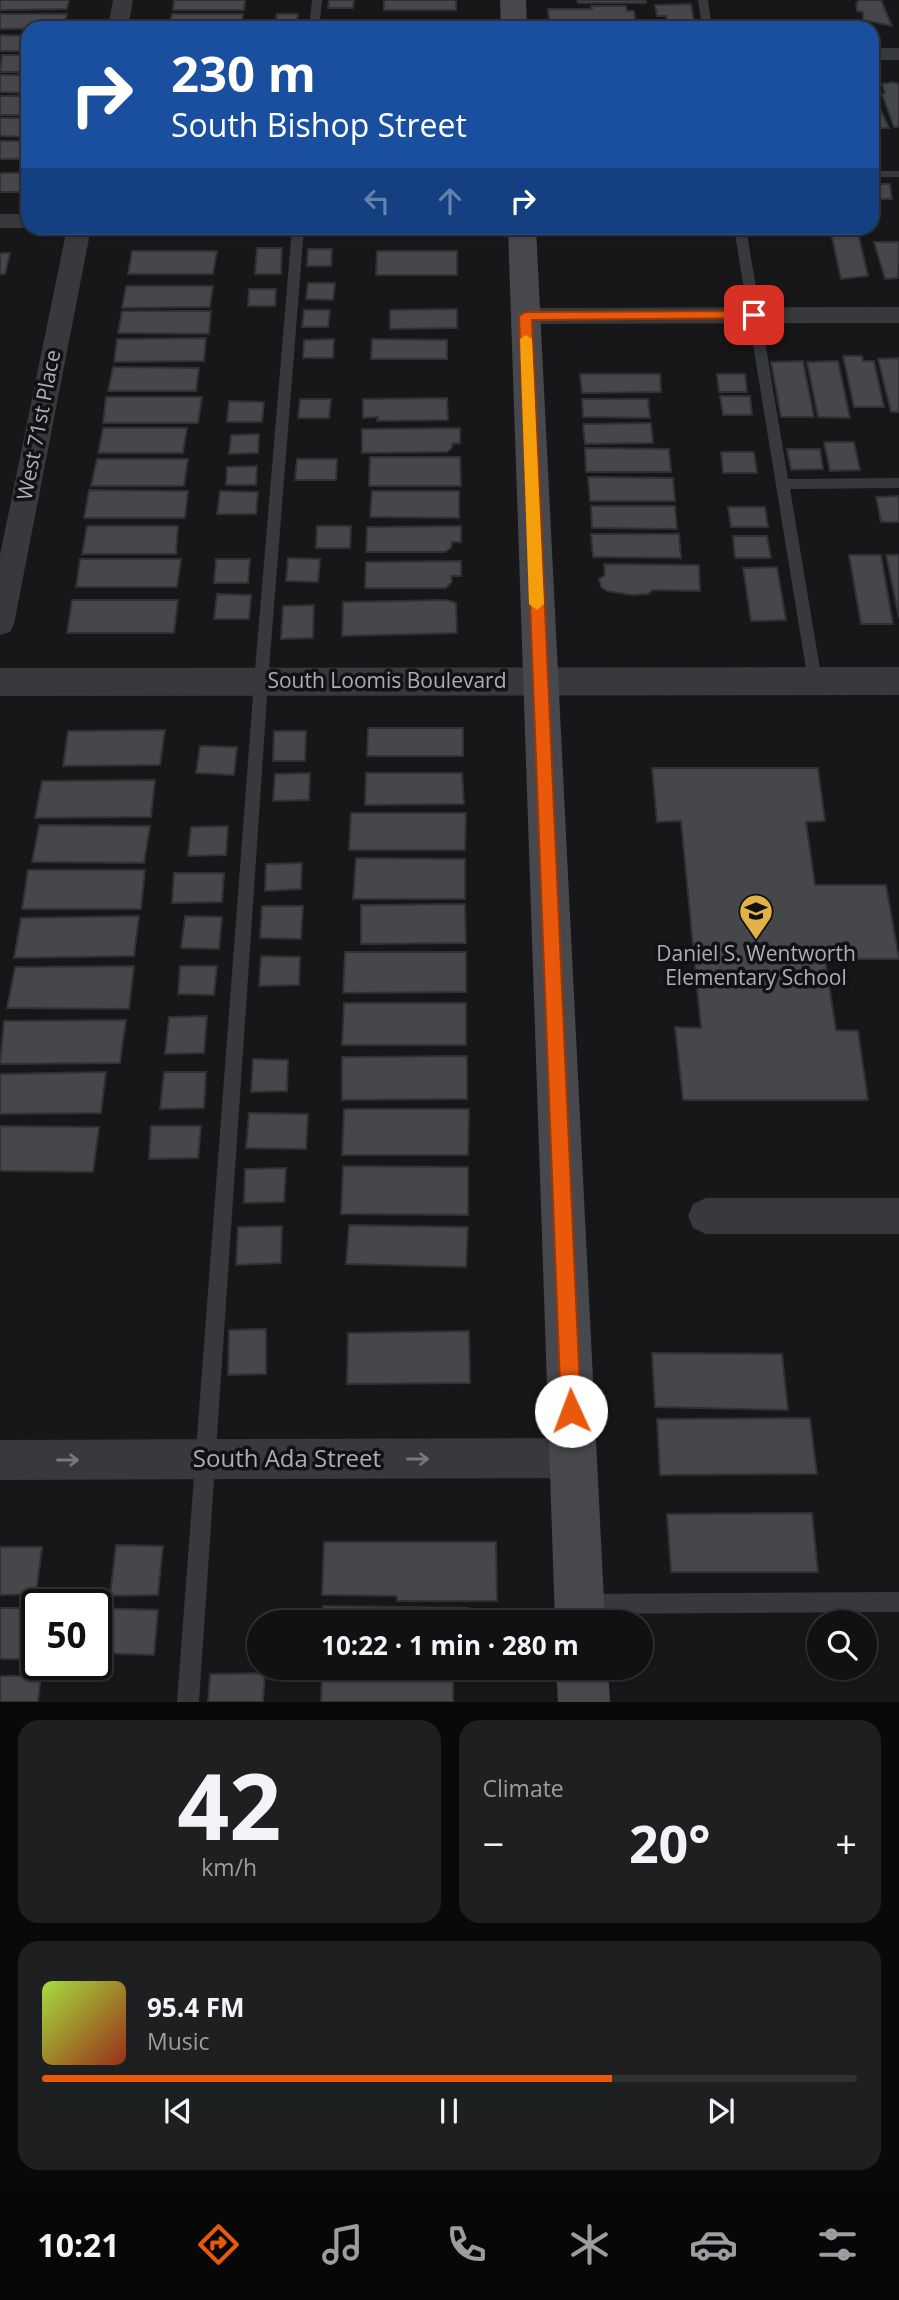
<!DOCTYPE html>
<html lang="en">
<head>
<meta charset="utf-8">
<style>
	body { margin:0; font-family:"Open Sans",sans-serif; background:#1e1f21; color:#f1f3f6; height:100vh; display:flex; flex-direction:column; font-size:26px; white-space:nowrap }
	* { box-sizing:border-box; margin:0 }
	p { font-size:23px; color:#9c9da0 }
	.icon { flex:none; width:38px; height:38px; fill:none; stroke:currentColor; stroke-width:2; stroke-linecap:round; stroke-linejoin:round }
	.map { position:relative; height:1702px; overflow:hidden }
	.panel { display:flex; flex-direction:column; gap:18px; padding:18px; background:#09090a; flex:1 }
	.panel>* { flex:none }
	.guide { position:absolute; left:21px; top:21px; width:858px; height:214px; border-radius:21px; box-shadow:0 2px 5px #0004,0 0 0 2px #303133; background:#1a4fa0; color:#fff; overflow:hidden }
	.controls { position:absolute; left:807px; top:1610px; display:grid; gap:14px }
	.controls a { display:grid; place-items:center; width:70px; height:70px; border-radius:50%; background:#111113; box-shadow:0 2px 5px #0004,0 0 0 2px #303133; font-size:35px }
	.speed { position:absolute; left:21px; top:1589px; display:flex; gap:14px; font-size:35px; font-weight:700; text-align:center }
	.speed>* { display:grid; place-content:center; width:91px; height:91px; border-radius:50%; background:#111113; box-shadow:0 2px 5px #0004,0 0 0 2px #303133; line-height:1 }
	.speed .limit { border:4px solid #111; border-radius:10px; background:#fff; color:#111 }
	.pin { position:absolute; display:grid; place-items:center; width:60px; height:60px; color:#fff; margin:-30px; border-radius:14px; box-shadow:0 4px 10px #0006 }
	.me { position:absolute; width:77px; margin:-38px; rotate:358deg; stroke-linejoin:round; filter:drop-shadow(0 0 5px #0008) }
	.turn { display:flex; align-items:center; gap:24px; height:147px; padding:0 35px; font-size:32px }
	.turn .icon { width:91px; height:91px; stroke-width:2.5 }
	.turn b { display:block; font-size:49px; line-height:60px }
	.lanes { display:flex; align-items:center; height:66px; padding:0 35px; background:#0003; justify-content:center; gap:35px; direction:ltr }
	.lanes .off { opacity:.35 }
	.big { font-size:52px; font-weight:700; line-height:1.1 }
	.panel .tile { flex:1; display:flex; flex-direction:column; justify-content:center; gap:10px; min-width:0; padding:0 24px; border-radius:21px; background:#1e1f21 }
	.panel .dial { align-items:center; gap:0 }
	.dial b { font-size:91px; line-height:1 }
	.song { display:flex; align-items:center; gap:21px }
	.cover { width:84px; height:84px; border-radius:10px; background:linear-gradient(135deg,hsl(80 70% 55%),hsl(10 70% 35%)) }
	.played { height:7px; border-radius:4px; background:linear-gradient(90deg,#ea580c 70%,#303133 70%) }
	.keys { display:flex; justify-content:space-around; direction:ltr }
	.heat { display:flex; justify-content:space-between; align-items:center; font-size:38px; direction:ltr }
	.panel .tiles { flex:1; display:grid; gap:18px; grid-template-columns:1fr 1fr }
	.tile:last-child { grid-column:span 2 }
	.trip { position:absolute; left:247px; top:1610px; width:406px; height:70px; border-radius:35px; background:#111113; box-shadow:0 2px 5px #0004,0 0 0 2px #303133; font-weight:700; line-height:70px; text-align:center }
	.tab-bar { display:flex; height:112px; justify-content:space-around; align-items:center; background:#070708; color:#9c9da0 }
	.tab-bar .icon { width:49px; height:49px }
	.tab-bar .selected { color:#ea580c }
	.tab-bar b { font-size:32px; color:#f1f3f6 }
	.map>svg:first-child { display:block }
	.building { fill:#46474b; stroke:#313135; stroke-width:2 }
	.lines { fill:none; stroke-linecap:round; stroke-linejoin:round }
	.service { fill:#38393d; fill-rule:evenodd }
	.minor { fill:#38393d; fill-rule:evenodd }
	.tertiary { fill:#38393d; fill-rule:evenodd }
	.secondary { fill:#47484d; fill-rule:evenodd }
	.oneway { stroke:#777980 }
	.route { fill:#ea580c; stroke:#983908; stroke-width:2 }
	.slow { fill:#f59e0b }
	.labels { text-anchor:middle; stroke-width:7; stroke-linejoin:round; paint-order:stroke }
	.street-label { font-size:21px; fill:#aaaeb7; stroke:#121214 }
	.poi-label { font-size:21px; fill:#aaaeb7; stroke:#121214 }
	.near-street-label { font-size:24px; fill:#aaaeb7; stroke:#121214 }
</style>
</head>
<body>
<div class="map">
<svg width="899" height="1702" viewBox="0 0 899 1702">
	<rect width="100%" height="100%" fill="#171719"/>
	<!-- building -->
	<path class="building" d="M0,0H69L67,9L0,10Z
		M174,0H245L244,10H173Z
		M329,0H354L353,8H328Z
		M384,0H456V10H384Z
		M577,0H646V3H578Z
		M859,0H881L892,26L863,20V12L857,11L856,4Z
		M691,4L695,27H668L666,16H657L655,5Z
		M591,6H626L627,11H634L636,28H550L548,9H592Z
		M0,14H67L63,28L0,29Z
		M172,14H243L241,28H169Z
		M277,14H298L296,27H275Z
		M0,35L28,36V51H0Z
		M2,55H28V72H0Z
		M0,75H28V93L0,92Z
		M893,82L899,84V127H894L882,94L885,93L882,84Z
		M872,84H877L880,97L876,100L889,128H872Z
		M0,96H28V115H0Z
		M0,118H28V137L0,136Z
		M0,141H28V159H0Z
		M0,173H28L24,192H0Z
		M872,184H890L892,199H873Z
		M830,228H857L868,276L841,279Z
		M874,242H899L898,278L885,279Z
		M257,248H282L281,274H255Z
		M308,249H332L331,266H307Z
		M132,251H217L213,274H128Z
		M377,251H457V275H376Z
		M0,253H10L5,274H0Z
		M308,283H335L333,300L306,299Z
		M126,286H213L210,307L122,308Z
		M249,289H276L275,306H248Z
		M457,309V328L390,329V310Z
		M304,310H330L328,327H302Z
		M122,311H211L209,334L118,333Z
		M206,338L204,361L114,362L117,339Z
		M334,339L333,358H303L304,340Z
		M372,339L447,340V359H371Z
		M843,356H862L863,361H874L884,407H854Z
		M899,358V412H891L878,359Z
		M803,361L814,417H781L771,362Z
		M838,361L850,418L818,417L807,362Z
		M113,367L199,368L196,391H108Z
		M580,374H660L661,392L582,393Z
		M717,374H745L747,392H719Z
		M720,396H750L752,415H723Z
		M106,397H202L198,423H103Z
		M447,398L448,420L377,421L378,417L363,418V399Z
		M300,399H331L329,418H298Z
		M582,399H648L650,418L583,417Z
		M229,401L264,402L262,422H227Z
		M651,423L653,443L585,444L583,424Z
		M103,428H187L183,453H98Z
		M460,428V443L452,444V448L447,452L362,453V429Z
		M259,434L258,453L229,454L231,435Z
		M824,442H854L860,470L830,471Z
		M585,448L669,449L671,472H586Z
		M787,449H820L823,469L791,470Z
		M721,452H754L757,473H723Z
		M370,457H460L461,486H369Z
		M97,459H188L184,486H91Z
		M297,459H337L336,480H295Z
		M257,466L256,485H226L227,467Z
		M588,477L673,478L675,501H590Z
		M89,490L188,491L185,518H84Z
		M220,491L258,492L256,514H217Z
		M372,491H459V518L370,517Z
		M899,496V522H881L876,497Z
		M591,506H675L677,529L592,528Z
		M728,507H765L768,527H731Z
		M87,526H178L176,554H82Z
		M317,526H351L350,548H316Z
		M461,526V542H452L451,548L445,552H366L367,527Z
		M591,534H679L681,558L593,557Z
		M733,536H767L771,558H735Z
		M849,555H881L893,624H861Z
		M886,555H899V618Z
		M288,558L320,559L318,582L286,581Z
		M80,559H181L177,587H76Z
		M216,559H250L248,583H214Z
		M461,561V576H451L452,582L446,588H365L366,562Z
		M604,564L699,565L700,591L653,590L648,594L632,595L607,591L601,587L599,579L605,575Z
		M777,567L786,620L751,621L743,568Z
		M217,594L251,595L249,619H214Z
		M72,600H178L174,633H67Z
		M446,600L456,603L457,633L342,636L343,602Z
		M314,605L313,638L281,639L283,606Z
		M368,728H463V756H367Z
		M165,730L160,765L63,766L68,731Z
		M274,731H306L305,761H273Z
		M200,746L237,747L234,775L196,773Z
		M652,768H818L825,821L806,822L815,885H886L899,959H825L836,1030L858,1031L868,1100H683L675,1027L701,1028L681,821L657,822Z
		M310,773L309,800L273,801L275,774Z
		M366,773H462L464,804L365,805Z
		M155,780L151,817L35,818L42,781Z
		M351,813H466L465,850H349Z
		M39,825L150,826L144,863L32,862Z
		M228,826L226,855L188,856L191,827Z
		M356,858L465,859V899H353Z
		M302,863L301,889L265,891L266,864Z
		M28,870H145L141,909H22Z
		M174,873H224L222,902L172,903Z
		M465,904L466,943L361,944V905Z
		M262,906H303L301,939L260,938Z
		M139,916L134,956L14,958L21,918Z
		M185,916L222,917L219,949L181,948Z
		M345,952H466V992L343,993Z
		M261,956L300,957L299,985L259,986Z
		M134,966L129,1009L7,1008L15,967Z
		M180,966H217L214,995L178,994Z
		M344,1003H466V1045H342Z
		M207,1016L204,1053L165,1054L169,1017Z
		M126,1020L120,1063L0,1064L4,1021Z
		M467,1056V1099L342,1100V1057Z
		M253,1059L288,1060L287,1091L251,1092Z
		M106,1072L101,1113L0,1114V1074Z
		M164,1072H206L204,1108L160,1109Z
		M344,1109H469L468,1155H342Z
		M249,1113L308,1114L306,1149L246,1148Z
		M0,1126L99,1127L93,1172L0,1171Z
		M151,1126H201L198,1158L149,1159Z
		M343,1166L468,1167V1215L341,1214Z
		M286,1168L284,1202L244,1203L245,1169Z
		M349,1225L468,1227L466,1267L346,1264Z
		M282,1226L281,1263L236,1265L238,1227Z
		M266,1329V1374L228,1375L229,1330Z
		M469,1331L470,1383L347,1384L348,1333Z
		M652,1353L782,1354L788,1410L655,1407Z
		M810,1418L817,1474L660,1475L657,1419Z
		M812,1513L818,1572H671L667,1514Z
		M324,1542H496L497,1601H397V1596L322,1595Z
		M116,1545L163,1546L158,1595L110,1596Z
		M0,1547H42L36,1594L0,1595Z
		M323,1606L467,1608V1622H323Z
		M0,1608H26L20,1659H0Z
		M97,1608L158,1610L154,1655L96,1653Z
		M265,1673L263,1702H208L210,1674Z
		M444,1675V1679H453V1702H321L322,1676Z
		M0,1676H41L38,1702H0Z"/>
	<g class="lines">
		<!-- service -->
		<path class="service" d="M312,0H322L319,28H309Z
			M698,0H708L712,28H702Z
			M872,171H899V177H872Z
			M292,228H304L268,682L199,1702H177L254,682Z
			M734,228H746L788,479L899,478V488L790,489L822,681L815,687L808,681Z
			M899,1592V1612L585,1614L578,1611L575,1604L578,1597L585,1594Z"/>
		<!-- minor -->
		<path class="minor" d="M113,0H133L128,28H108Z
			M872,48H899V60H872Z
			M0,214H28V228H31H0Z
			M67,228H91L14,624L10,632L0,635V555Z
			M899,307V323L525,324L516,322L513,316L516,310L525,308Z
			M706,1198H899V1234H706L693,1228L688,1216L693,1204Z
			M573,1438L587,1444L593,1458L587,1472L573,1478L0,1480V1440Z"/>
		<!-- tertiary -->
		<path class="tertiary" d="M899,667V695L0,696V668Z"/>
		<!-- secondary -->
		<path class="secondary" d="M500,0H526L527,28H501Z
			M508,228H536L605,1622H555Z
			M556,1668H608L610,1702H558Z"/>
	</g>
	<!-- one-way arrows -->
	<defs><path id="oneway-shaft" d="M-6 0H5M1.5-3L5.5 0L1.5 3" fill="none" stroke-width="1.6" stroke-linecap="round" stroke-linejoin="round" transform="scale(1.75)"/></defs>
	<g class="oneway">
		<use href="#oneway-shaft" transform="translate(418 1459)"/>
		<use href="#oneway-shaft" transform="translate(68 1460)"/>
	</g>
	<!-- route -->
	<path class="route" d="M754,311L759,312V318L532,320L581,1411L578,1418L571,1421L564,1418L561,1411L519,316L525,312Z"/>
	<!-- slow -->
	<path class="slow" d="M526,335L532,339L544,604L537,610L529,604L520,339Z"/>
	<!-- icons -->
	<defs>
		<g id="school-pin" transform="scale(1.75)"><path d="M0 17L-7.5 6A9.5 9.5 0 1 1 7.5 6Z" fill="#e1b247" stroke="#121214"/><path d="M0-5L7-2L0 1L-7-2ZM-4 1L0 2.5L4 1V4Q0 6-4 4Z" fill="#111"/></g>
	</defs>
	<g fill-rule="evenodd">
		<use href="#school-pin" x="756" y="911"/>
	</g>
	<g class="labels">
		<!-- street labels -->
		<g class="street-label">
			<text transform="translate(39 425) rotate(-79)" y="7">West 71st Place</text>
			<text x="387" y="688">South Loomis Boulevard</text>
		</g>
		<!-- poi labels -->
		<g class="poi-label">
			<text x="756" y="961">Daniel S. Wentworth<tspan x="756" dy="24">Elementary School</tspan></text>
		</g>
		<!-- near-street labels -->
		<g class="near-street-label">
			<text x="287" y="1467">South Ada Street</text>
		</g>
	</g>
</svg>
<div class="controls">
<a><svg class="icon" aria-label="search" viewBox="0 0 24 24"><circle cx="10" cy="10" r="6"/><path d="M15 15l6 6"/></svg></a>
</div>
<div class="speed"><div class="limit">50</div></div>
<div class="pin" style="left:754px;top:315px;background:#d93025"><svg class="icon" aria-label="arrive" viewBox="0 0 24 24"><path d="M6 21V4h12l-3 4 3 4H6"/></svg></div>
<svg class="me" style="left:571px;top:1411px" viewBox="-20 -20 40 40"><circle r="19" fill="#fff"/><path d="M0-13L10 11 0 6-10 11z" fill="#ea580c"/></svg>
<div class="trip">10:22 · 1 min · 280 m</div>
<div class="guide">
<div class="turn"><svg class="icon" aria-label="right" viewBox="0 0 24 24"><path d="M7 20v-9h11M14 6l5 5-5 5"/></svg><div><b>230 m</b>South Bishop Street</div></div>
<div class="lanes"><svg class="icon off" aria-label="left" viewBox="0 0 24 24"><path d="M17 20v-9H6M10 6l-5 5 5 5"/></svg><svg class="icon off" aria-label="ahead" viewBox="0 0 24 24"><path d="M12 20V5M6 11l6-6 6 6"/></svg><svg class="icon" aria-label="right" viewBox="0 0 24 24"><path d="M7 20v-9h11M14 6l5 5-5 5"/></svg></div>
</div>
</div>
<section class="panel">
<div class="tiles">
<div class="tile dial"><b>42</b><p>km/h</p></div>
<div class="tile"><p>Climate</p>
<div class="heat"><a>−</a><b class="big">20°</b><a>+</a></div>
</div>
<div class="tile">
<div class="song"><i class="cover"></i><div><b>95.4 FM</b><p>Music</p></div></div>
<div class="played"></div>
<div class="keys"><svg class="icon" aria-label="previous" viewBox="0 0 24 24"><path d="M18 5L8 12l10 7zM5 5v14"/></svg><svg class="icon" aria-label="pause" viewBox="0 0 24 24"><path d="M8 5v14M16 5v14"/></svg><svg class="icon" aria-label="next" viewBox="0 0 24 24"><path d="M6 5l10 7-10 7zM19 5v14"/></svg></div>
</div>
</div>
</section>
<nav class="tab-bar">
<b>10:21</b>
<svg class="icon selected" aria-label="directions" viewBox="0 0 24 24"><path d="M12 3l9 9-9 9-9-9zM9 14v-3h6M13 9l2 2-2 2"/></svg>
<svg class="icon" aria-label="music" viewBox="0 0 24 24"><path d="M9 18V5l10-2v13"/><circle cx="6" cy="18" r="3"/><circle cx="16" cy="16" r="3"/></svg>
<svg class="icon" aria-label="phone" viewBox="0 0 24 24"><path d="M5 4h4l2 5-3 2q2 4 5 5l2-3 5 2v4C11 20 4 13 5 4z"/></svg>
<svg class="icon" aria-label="climate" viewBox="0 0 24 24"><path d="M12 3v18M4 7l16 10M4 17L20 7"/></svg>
<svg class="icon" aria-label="car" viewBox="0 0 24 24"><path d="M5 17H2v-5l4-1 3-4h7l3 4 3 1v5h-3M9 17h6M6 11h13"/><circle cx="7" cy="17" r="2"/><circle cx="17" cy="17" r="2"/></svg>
<svg class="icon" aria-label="filters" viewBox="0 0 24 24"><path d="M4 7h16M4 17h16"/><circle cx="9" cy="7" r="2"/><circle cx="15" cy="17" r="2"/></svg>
</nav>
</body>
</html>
